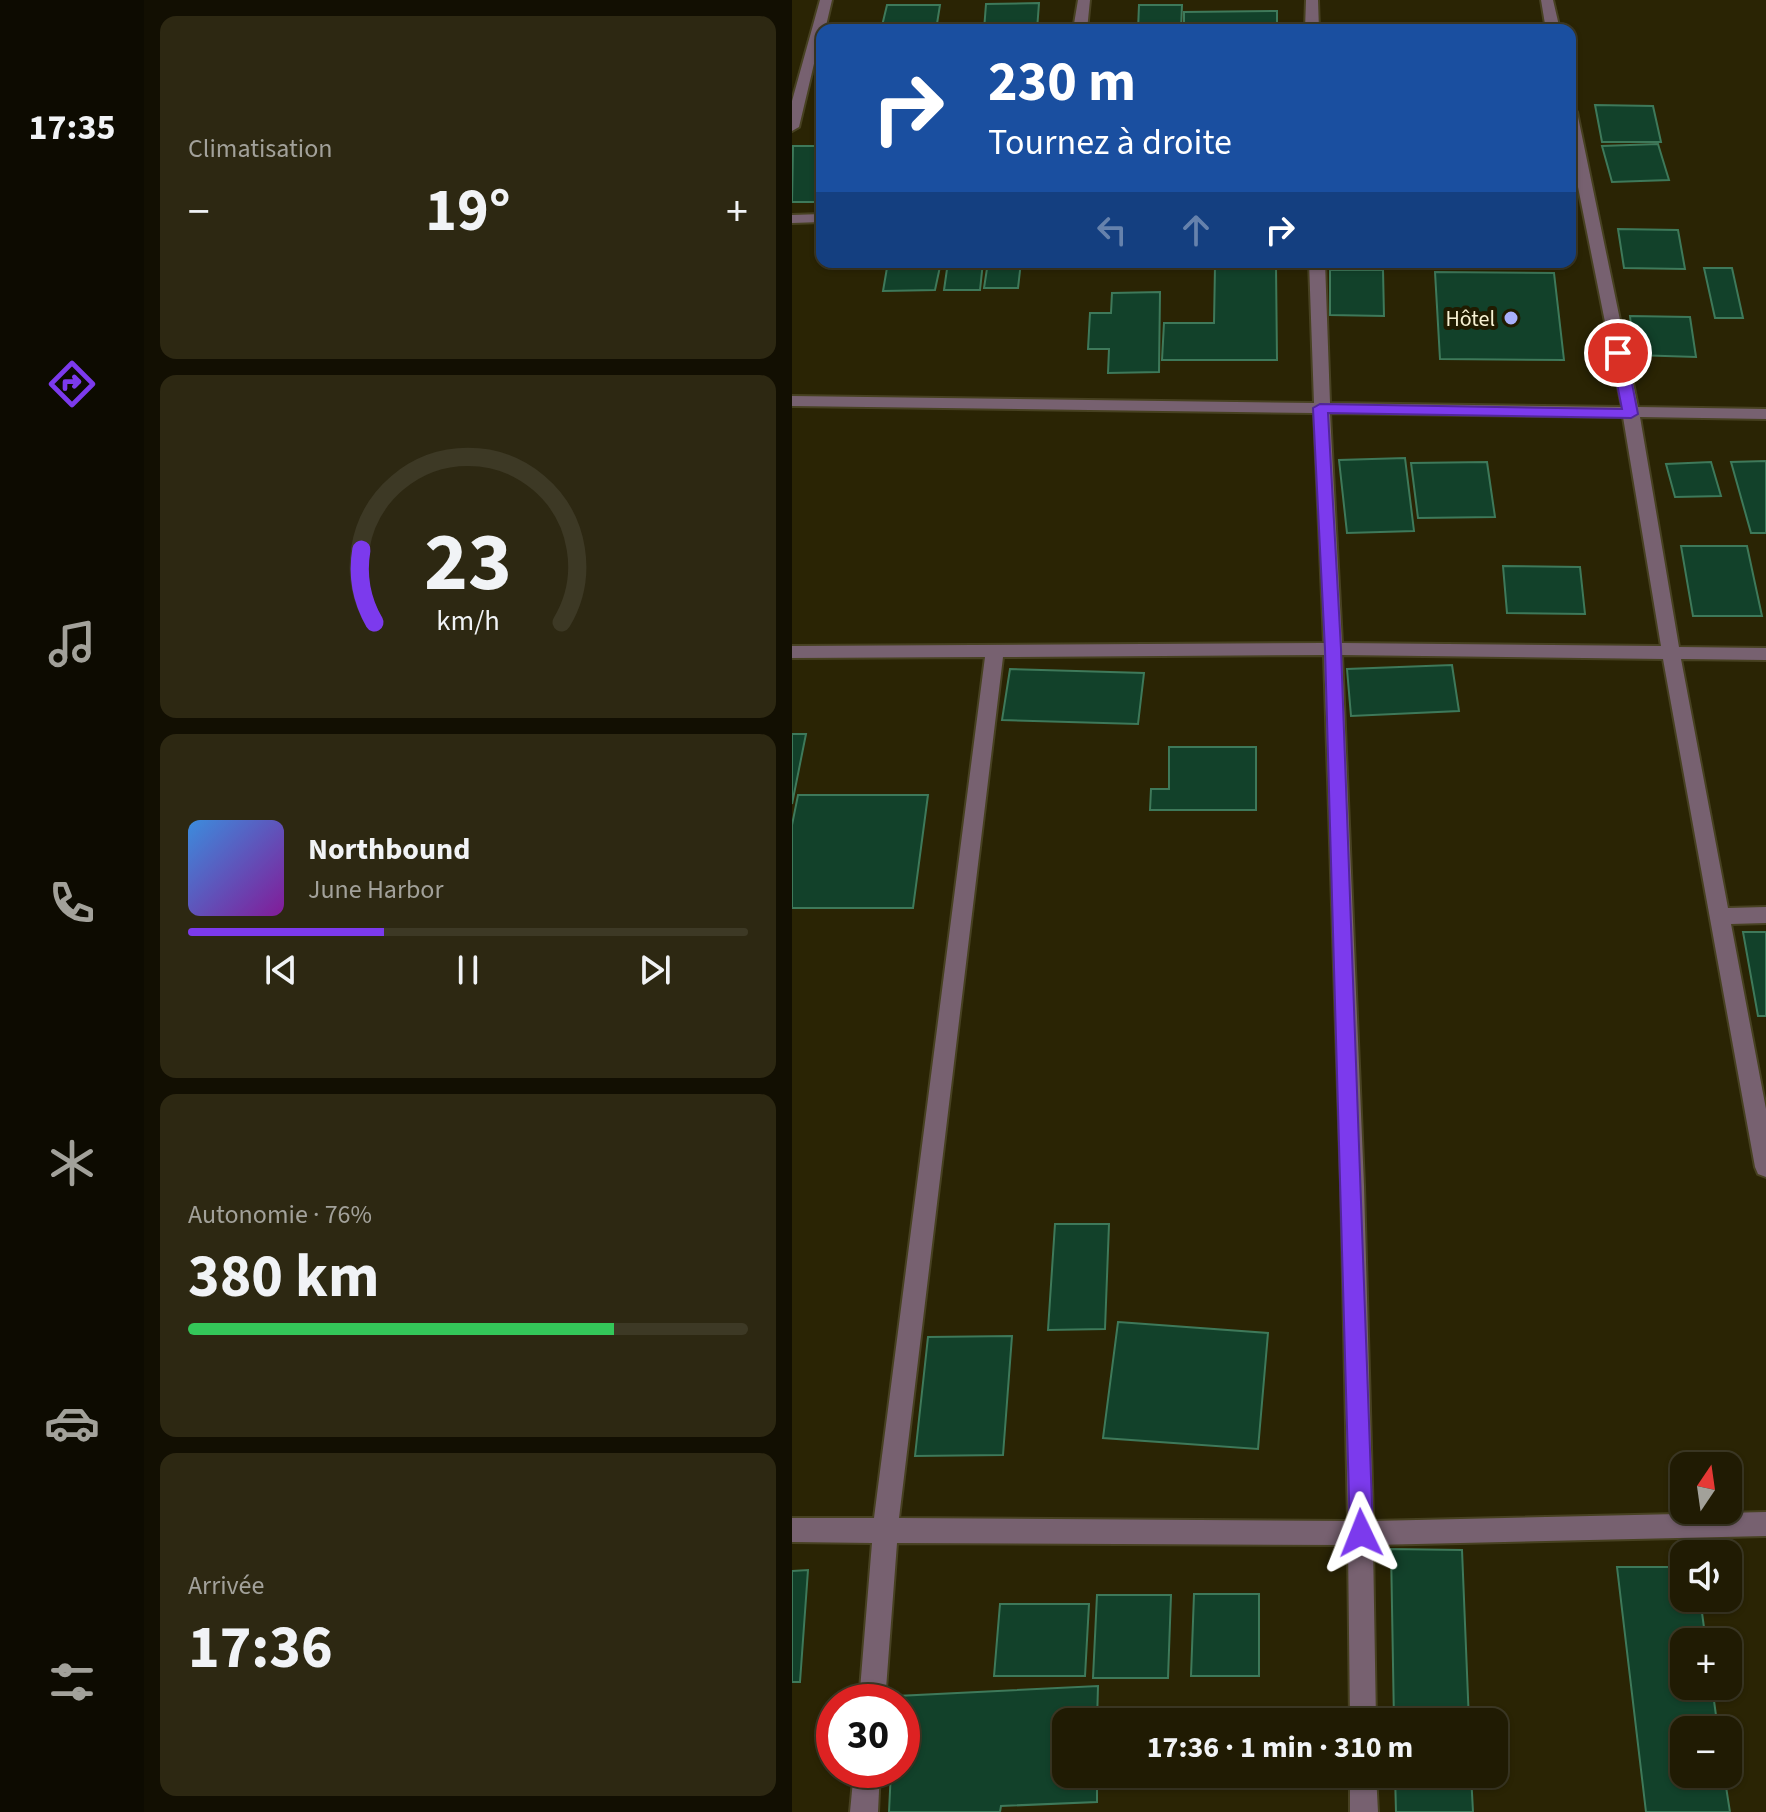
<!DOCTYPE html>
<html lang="fr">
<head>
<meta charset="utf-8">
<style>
	body { margin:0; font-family:"Source Sans 3",sans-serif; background:#2d2812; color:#f1f3f6; height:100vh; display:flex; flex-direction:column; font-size:30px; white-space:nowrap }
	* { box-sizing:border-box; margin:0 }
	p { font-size:26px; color:#a2a19a }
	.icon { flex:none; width:44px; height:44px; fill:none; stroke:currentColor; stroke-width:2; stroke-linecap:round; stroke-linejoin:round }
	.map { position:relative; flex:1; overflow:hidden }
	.panel { display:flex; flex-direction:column; gap:16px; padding:16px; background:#120f02; width:648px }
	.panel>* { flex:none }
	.hud { position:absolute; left:24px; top:24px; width:760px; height:244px; border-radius:16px; box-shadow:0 2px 6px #0004,0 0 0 2px #3d3925; background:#1a4fa0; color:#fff; overflow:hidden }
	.needle { width:52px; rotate:13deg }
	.controls { position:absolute; left:878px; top:1452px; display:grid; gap:16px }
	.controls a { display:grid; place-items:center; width:72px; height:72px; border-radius:16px; background:#201b03; box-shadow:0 2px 6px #0004,0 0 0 2px #3d3925; font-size:40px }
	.speed { position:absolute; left:24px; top:1684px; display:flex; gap:16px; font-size:40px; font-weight:700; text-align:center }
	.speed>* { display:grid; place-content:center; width:104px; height:104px; border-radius:50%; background:#201b03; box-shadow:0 2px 6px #0004,0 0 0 2px #3d3925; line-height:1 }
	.speed .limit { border:12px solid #d22; background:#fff; color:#111 }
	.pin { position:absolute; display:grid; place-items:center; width:68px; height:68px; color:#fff; margin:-34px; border:4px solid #fff; border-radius:50%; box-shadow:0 2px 8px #0007 }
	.me { position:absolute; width:88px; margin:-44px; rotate:358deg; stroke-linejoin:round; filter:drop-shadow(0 0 6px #0008) }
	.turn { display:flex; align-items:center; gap:28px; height:168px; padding:0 40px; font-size:36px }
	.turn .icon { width:104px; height:104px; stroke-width:2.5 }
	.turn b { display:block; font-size:56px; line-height:68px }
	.lanes { display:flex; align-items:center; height:76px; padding:0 40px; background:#0003; justify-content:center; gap:40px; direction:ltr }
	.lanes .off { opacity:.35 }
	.big { font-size:60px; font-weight:700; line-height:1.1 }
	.panel .widget { flex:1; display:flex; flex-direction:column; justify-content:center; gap:12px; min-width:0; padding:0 28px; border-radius:16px; background:#2d2812 }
	.panel .dial { align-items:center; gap:0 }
	.dial svg { height:208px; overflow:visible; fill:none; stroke:#3d3925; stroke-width:7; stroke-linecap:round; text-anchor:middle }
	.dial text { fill:#f1f3f6; stroke:none }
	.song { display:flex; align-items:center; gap:24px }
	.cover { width:96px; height:96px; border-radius:12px; background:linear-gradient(135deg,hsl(210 70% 55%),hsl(290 70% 35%)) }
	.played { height:8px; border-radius:4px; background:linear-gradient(90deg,#7c3aed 35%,#3d3925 35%) }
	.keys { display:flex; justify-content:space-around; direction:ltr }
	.heat { display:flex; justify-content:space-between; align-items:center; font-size:44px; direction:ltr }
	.charge { height:12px; border-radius:6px; background:linear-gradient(90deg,#34c759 76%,#3d3925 0) }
	.trip { position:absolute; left:260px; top:1708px; width:456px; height:80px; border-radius:16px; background:#201b03; box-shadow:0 2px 6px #0004,0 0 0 2px #3d3925; font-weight:700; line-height:80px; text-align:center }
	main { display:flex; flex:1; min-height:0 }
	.dock { display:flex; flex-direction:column; width:144px; justify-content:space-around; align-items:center; background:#0d0b01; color:#a2a19a }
	.dock .icon { width:56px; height:56px }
	.dock .on { color:#7c3aed }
	.dock b { font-size:36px; color:#f1f3f6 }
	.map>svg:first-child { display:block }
	.building { fill:#12412a; stroke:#3e795a; stroke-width:2 }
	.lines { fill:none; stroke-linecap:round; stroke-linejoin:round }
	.minor-casing { stroke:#474121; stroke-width:4 }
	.minor { fill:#776170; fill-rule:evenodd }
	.route { fill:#7c3aed; stroke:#51269a; stroke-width:2 }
	.poi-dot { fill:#a8b0fc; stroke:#201b00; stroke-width:3 }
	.labels { text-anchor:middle; stroke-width:8; stroke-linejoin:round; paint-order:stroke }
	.far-poi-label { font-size:22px; fill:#f7f2d3; stroke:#201b00; text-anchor:end }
</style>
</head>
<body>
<main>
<nav class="dock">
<b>17:35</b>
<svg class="icon on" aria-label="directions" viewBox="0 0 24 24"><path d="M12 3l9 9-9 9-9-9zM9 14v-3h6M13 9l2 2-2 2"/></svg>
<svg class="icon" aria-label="music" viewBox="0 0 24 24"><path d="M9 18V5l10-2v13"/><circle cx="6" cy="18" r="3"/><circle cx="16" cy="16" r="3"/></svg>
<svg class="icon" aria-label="phone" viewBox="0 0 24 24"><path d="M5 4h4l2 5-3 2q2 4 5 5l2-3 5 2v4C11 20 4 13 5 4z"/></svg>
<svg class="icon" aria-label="climate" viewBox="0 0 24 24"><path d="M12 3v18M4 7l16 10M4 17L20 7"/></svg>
<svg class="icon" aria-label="car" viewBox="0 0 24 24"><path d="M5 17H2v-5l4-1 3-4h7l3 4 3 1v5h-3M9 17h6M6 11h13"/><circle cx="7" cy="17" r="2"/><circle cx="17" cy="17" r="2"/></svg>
<svg class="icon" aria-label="filters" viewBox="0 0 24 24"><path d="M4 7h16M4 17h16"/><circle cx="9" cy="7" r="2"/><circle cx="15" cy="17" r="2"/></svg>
</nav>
<section class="panel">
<div class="widget"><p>Climatisation</p>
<div class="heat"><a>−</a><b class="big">19°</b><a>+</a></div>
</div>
<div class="widget dial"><svg viewBox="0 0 100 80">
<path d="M14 69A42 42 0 1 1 86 69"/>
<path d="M14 69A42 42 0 0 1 9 41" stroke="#7c3aed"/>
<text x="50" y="56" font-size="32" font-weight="700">23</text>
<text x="50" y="72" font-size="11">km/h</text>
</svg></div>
<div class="widget">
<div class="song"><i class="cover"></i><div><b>Northbound</b><p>June Harbor</p></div></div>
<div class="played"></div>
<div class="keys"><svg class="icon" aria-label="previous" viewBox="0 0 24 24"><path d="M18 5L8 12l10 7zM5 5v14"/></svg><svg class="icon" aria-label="pause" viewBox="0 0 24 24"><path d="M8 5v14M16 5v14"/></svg><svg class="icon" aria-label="next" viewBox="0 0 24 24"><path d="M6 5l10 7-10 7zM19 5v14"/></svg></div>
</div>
<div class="widget"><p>Autonomie · 76%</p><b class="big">380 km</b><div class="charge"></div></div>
<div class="widget"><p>Arrivée</p><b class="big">17:36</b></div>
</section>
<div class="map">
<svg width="974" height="1812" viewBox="0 0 974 1812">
	<rect width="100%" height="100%" fill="#2a2404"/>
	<!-- building -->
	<path class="building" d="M247,3L245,30H192L194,4Z
		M95,5H148L144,30H89Z
		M347,5H390L389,30H346Z
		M485,11V30H392V12Z
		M29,38L30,74H23Z
		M803,105L861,106L869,142H810Z
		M866,144L877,180L820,182L810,146Z
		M1,146H30V202H0Z
		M826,229L886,230L893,269L832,268Z
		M96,262H149L143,290L91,291Z
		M156,262H191L188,290H152Z
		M196,262H229L226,288H192Z
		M533,262H605V265H533Z
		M622,262H666L667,267L622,266Z
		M684,262H751V266L684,265Z
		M423,266H484L485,360H370L372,323H422Z
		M912,268H940L951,318H923Z
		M538,270H591L592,316L538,315Z
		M643,272L762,273L772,360L648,359Z
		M368,292L367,372L316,373L317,349H296L298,313H319L320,293Z
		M838,316L898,317L904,357L842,355Z
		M613,458L622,531L555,533L547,460Z
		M974,461V533H959L939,462Z
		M695,462L703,517L626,518L619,463Z
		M919,462L929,496L883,497L874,464Z
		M889,546H955L970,616H901Z
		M711,566L788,567L793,614L715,613Z
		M660,665L667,711L559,716L555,669Z
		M218,669L352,673L346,724L210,720Z
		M0,734H14L0,804Z
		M377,747H464V810H358L359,789H377Z
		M6,795H136L121,908H0V825Z
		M951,932H974V1016H966Z
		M263,1224H317L313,1329L256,1330Z
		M326,1322L476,1333L466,1449L311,1438Z
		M220,1336L211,1455L123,1456L136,1337Z
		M599,1549L670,1550L677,1722H602Z
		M825,1567H892V1598H908L914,1642H892V1686H920L926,1730H892V1774H932L938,1812H854Z
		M16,1570L8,1682H0V1571Z
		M402,1594H467V1676H399Z
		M305,1595H379L376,1678H301Z
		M208,1604H297L293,1676H202Z
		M306,1686L305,1722H274V1774H305V1802L209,1806L208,1812H97L99,1770H110V1702H104L105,1696Z
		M603,1774H679L681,1812H604Z"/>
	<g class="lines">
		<!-- minor casing -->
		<g class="minor-casing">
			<path id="minor" d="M28,0H40L33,30H30L7,127L0,131V101Z
				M286,0H298L295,30H281Z
				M514,0H526L527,30H513Z
				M749,0H761L768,30H754Z
				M778,108L785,112L846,407L974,409V419L848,417L887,647L974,648V660L889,659L936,908L974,907V923L939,924L974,1109V1177L966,1174L963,1167L871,659L550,655L572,1186L581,1521L974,1512V1536L581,1545L584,1722H558L556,1545L105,1543L93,1702H67L80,1543L0,1542V1518H82L193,657L0,658V646L532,643L522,413L0,406V396L522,403L517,262H533L538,403L830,407L778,147ZM538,413L831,417L869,646L550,643ZM532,655L549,1186L556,1521L107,1518L211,657Z
				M30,214V222L0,223V215Z
				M62,1770H88L86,1812H58Z
				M558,1774H584L586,1812H558Z"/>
		</g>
		<!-- minor -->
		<use href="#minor" class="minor"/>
	</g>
	<!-- route -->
	<path class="route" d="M826,349L834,353L846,414L839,418L536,413L549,649L581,1533L577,1541L569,1544L561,1541L558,1533L533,649L521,408L528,404L830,409L819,353Z"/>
	<!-- markers -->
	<circle class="poi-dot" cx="719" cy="318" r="8"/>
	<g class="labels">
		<!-- far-poi labels -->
		<g class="far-poi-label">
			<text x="703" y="326">Hôtel</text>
		</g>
	</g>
</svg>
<div class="controls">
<a><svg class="needle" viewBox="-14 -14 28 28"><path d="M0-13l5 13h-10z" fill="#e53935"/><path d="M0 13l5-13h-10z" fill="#a2a19a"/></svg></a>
<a><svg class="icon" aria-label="sound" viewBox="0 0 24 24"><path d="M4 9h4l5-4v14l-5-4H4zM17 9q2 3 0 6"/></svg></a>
<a>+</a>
<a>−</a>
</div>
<div class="speed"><div class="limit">30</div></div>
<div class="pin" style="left:826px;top:353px;background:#d93025"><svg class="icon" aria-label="arrive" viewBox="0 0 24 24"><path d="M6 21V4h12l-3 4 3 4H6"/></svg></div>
<svg class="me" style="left:569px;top:1533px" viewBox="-20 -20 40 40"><path d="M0-17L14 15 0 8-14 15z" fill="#7c3aed" stroke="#fff" stroke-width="4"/></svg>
<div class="trip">17:36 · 1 min · 310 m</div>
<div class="hud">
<div class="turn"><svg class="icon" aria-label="right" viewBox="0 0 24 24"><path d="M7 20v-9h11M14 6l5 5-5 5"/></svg><div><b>230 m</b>Tournez à droite</div></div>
<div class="lanes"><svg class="icon off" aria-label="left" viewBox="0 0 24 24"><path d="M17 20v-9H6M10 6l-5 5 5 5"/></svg><svg class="icon off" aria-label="ahead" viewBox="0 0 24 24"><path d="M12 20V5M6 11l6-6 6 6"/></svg><svg class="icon" aria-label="right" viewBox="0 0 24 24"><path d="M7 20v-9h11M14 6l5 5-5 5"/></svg></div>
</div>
</div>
</main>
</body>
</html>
